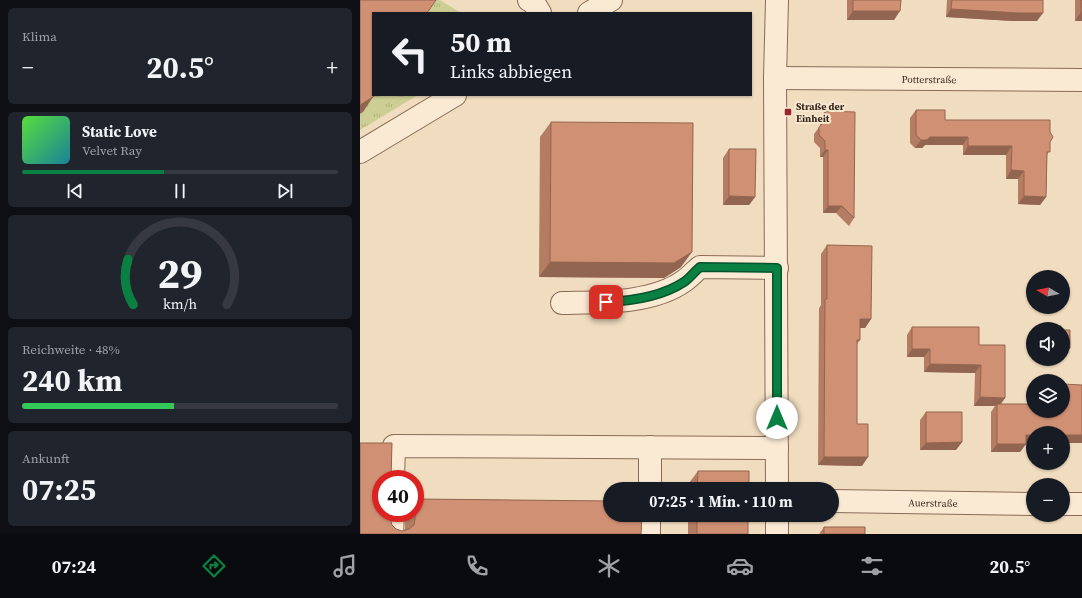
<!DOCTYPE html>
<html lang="de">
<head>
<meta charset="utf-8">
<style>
	body { margin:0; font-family:"Source Serif 4",serif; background:#20242c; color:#f1f3f6; height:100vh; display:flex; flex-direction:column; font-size:15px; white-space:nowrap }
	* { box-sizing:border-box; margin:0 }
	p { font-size:13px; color:#9ea1a6 }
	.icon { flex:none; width:22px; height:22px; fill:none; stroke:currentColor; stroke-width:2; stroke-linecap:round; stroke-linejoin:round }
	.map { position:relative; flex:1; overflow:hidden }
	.details { display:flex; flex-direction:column; gap:8px; padding:8px; background:#0d0f14; width:360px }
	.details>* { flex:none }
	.hud { position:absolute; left:12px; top:12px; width:380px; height:84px; border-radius:0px; box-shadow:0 1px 3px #0004; background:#171b24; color:#f1f3f6; overflow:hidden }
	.needle { width:26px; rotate:280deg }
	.fabs { position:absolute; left:666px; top:270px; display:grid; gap:8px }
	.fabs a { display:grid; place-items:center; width:44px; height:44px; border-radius:50%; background:#171b24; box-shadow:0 1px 3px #0004; font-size:20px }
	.speed { position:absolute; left:12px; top:470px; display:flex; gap:8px; font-size:20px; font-weight:700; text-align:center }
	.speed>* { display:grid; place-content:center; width:52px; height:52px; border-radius:50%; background:#171b24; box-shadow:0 1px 3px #0004; line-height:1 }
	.speed .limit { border:6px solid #d22; background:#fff; color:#111 }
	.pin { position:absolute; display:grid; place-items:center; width:34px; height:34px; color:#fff; margin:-17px; border-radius:8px; box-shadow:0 2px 6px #0006 }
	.me { position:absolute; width:44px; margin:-22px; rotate:0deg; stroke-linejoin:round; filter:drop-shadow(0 0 3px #0008) }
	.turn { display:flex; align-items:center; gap:14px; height:84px; padding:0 12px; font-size:18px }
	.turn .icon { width:52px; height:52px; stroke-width:2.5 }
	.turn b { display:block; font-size:28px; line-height:34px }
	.big { font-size:30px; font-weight:700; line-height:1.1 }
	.details .card { flex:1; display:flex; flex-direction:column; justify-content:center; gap:6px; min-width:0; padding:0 14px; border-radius:6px; background:#20242c }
	.details .dial { align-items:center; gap:0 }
	.dial svg { height:104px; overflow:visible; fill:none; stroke:#363941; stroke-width:7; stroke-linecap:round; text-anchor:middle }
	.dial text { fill:#f1f3f6; stroke:none }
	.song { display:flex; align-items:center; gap:12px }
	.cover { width:48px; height:48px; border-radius:6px; background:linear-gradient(135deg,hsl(110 70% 55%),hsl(190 70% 35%)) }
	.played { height:4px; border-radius:2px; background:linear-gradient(90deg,#0b8043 45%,#363941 45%) }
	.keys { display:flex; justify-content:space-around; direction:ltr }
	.heat { display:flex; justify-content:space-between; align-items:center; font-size:22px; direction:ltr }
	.charge { height:6px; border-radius:3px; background:linear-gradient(90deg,#34c759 48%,#363941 0) }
	.trip { position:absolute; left:243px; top:482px; width:236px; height:40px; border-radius:20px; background:#171b24; box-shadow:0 1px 3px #0004; font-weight:700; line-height:40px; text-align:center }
	.dock { display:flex; height:64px; justify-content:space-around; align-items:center; background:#090b0e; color:#9ea1a6 }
	.dock .icon { width:28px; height:28px }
	.dock .on { color:#0b8043 }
	.dock b { font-size:18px; color:#f1f3f6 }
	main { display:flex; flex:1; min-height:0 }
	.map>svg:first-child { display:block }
	.grass { fill:url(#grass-tufts) }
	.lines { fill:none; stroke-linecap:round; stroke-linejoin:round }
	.minor-casing { stroke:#896c57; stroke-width:24 }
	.minor { stroke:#faead3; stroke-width:22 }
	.wall { fill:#b37c63 }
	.shaded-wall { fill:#926550 }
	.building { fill:#d09073; stroke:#926550 }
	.route-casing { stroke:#07532c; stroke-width:10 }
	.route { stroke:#0b8043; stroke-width:7 }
	.poi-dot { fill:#9b2431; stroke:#f7e7cf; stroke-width:1.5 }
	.labels { text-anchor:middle; stroke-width:4; stroke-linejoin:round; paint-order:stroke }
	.street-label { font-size:10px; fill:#38271c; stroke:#f7e7cf }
	.poi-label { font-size:10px; font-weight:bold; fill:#38271c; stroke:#f7e7cf; text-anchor:start }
</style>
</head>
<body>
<main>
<section class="details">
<div class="card"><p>Klima</p>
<div class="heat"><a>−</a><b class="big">20.5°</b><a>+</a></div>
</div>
<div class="card">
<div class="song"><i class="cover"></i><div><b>Static Love</b><p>Velvet Ray</p></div></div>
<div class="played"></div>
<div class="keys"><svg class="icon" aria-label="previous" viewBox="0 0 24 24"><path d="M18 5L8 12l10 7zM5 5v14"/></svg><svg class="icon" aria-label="pause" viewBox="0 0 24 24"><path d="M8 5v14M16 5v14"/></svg><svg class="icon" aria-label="next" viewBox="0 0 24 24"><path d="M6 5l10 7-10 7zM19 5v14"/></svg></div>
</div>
<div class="card dial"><svg viewBox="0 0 100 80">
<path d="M14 69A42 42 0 1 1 86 69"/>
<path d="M14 69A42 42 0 0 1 10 34" stroke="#0b8043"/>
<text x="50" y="56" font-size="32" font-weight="700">29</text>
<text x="50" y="72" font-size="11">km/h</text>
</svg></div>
<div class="card"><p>Reichweite · 48%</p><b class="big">240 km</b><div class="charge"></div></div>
<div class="card"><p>Ankunft</p><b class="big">07:25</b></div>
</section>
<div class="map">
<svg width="722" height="534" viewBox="0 0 722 534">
	<defs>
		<pattern id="grass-tufts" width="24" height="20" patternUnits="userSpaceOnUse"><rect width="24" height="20" fill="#cdce93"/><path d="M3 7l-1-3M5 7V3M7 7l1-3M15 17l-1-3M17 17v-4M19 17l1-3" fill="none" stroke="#b1b17e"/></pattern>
	</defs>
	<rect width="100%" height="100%" fill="#f0dcbf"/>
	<!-- grass -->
	<path class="grass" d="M0,0H80L101,13H13V95H58L0,130Z"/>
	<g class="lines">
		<!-- minor casing -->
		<g class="minor-casing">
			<g id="minor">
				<path d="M169,0L174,3L180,13"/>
				<path d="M417,0L415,78L417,489"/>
				<path d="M229,13L251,0"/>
				<path id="s1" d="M415,78L722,80"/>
				<path d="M0,152L95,95"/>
				<path d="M202,303C240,302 292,304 324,281C330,277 335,271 340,267L417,268"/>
				<path d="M33,479L34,446L417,448"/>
				<path d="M290,489V447"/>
				<path id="s2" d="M472,501L673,504"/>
				<path d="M703,504H722"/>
				<path d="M32,534L33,513"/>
				<path d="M289,534V515"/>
				<path d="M417,534V515"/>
			</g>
		</g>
		<!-- minor -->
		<use href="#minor" class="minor"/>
	</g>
	<!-- wall -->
	<path class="wall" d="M487,0H541L534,20H487Z
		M587,0H683L677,21H653L586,17Z
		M715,0H722V21H715Z
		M556,110L585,120L690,142L687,156L686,197L680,205L658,204V179H646V155H603V145H565L562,148H555L550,143V118Z
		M465,111L494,218L489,226L476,213H463V157H460V148L454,142V134L460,126V118Z
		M191,122L321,267L304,278L179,277L180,137Z
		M369,149L395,197L389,205H363V158Z
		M467,245L511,319L505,328H500V340L497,344V424L502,466L458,465L459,308L461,305V254Z
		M552,327L619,345L645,398L641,404L703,411L722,385V443H703L673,433V443H666V444L660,452H631V412L635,406H614L615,373L564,372V357H547V335Z
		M566,412L602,442L596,450H560V420Z
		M0,443H32L31,479H21V513H30V518L32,525L36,529L42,531L45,530V514L46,513H55V501L56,499L250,501V515H282L281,534H0Z
		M338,471L389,489H329V483Z
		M328,515H388V534H328Z
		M464,527L505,534H459Z"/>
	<!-- shaded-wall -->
	<path class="shaded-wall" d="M591,9L683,13L677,21H653L586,17Z
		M493,11H540L534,20H487Z
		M721,12H722V21H715Z
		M13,97L3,112L0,114V105Z
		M570,137H608L603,145H565L562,148H555L561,140Z
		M608,146H652L646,155H603Z
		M465,150H468L463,157H460Z
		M651,170L664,171L658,179H646Z
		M369,196L395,197L389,205H363Z
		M664,196L686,197L680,205L658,204Z
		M468,206H482L476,213H463Z
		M332,252L321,267L304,278L179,277L190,262Z
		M500,319H511L505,328H494Z
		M703,348H710L707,353H703Z
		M552,349H570L564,357H547Z
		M570,364L621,365L615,373L564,372Z
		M620,397L645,398L639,406L637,404L635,406H614Z
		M666,435H673V443H660Z
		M703,435H722V443H703Z
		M602,442L596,450H560L566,443Z
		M637,444H666L660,452H631Z
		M464,457H508L502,466L458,465Z"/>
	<!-- building -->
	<path class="building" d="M0,0H76L67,13H13V95H15L13,97L0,105Z
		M493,0H541L540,11H493Z
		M592,0H683V13H659L591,9Z
		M721,0H722V12H721Z
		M556,110H585V120H690V132L693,137L690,142V152H687L686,197L664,196V171L651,170L652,146H608V137H570L567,140H561L556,135Z
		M465,111L495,112L494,218L482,206H468V150H465V141L459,135V127L465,121Z
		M191,122L333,123L332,252L314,263L190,262Z
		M369,149H396L395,197L369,196Z
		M467,245L512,246L511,319H500V340H497V424H508V457H464L465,299H467Z
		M701,326V329H679V327Z
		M552,327H619V345H645V398L620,397L621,365L570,364V349H552Z
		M703,330H710V348H703Z
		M703,384L722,385V435H703V433H673V435H666V444H637V404H673V411H703Z
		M566,412H602V442L566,443Z
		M0,443H32L31,479H21V513H30V518L32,525L36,529L42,531L49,529L54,525L55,519L56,499L250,501V515H282L281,534H0Z
		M338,471H389V489H337Z
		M337,515H388V534H337Z
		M464,527H505V534H464Z"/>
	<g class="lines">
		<!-- route casing -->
		<g class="route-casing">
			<path id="route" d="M246,302C272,301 301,297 324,282C330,278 335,271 340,267L417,268V418"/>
		</g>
		<!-- route -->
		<use href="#route" class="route"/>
	</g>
	<!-- markers -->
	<rect class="poi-dot" x="424" y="108" width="8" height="8" rx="2"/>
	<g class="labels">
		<!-- street labels -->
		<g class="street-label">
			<text dy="4" stroke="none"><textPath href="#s1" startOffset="154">Potterstraße</textPath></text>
			<text dy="4" stroke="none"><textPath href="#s2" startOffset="101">Auerstraße</textPath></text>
		</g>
		<!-- poi labels -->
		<g class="poi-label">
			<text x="436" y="110">Straße der<tspan x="436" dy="12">Einheit</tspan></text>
		</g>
	</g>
</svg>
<div class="fabs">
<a><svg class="needle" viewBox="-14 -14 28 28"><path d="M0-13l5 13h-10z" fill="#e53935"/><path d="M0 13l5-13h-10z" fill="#9ea1a6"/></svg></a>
<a><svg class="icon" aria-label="sound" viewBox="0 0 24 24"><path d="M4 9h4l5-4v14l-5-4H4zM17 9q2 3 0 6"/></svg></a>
<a><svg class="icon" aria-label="layers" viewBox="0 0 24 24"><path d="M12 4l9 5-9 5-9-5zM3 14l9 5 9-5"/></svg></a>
<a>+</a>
<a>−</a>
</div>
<div class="speed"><div class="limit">40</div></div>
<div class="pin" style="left:246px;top:302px;background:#d93025"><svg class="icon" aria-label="arrive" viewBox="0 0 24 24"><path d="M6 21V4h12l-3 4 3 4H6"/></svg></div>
<svg class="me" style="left:417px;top:418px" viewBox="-20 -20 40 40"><circle r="19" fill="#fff"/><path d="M0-13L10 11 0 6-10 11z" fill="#0b8043"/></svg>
<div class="trip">07:25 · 1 Min. · 110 m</div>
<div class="hud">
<div class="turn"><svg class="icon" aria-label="left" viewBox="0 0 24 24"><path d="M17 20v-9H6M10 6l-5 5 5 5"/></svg><div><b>50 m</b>Links abbiegen</div></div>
</div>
</div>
</main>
<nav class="dock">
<b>07:24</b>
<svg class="icon on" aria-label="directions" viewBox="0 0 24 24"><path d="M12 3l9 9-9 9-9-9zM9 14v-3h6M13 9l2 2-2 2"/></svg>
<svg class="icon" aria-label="music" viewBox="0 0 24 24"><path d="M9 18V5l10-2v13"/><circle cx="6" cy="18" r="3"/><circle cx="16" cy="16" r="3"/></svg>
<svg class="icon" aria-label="phone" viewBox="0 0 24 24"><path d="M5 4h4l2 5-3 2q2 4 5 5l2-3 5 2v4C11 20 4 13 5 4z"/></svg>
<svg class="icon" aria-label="climate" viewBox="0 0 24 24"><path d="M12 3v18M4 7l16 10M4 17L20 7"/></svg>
<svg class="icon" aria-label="car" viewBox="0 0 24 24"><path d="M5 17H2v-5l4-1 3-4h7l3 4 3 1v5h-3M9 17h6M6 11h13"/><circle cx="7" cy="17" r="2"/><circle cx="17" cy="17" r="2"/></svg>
<svg class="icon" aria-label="filters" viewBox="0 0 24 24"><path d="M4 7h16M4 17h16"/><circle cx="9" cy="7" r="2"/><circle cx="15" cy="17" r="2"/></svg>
<b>20.5°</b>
</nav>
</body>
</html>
